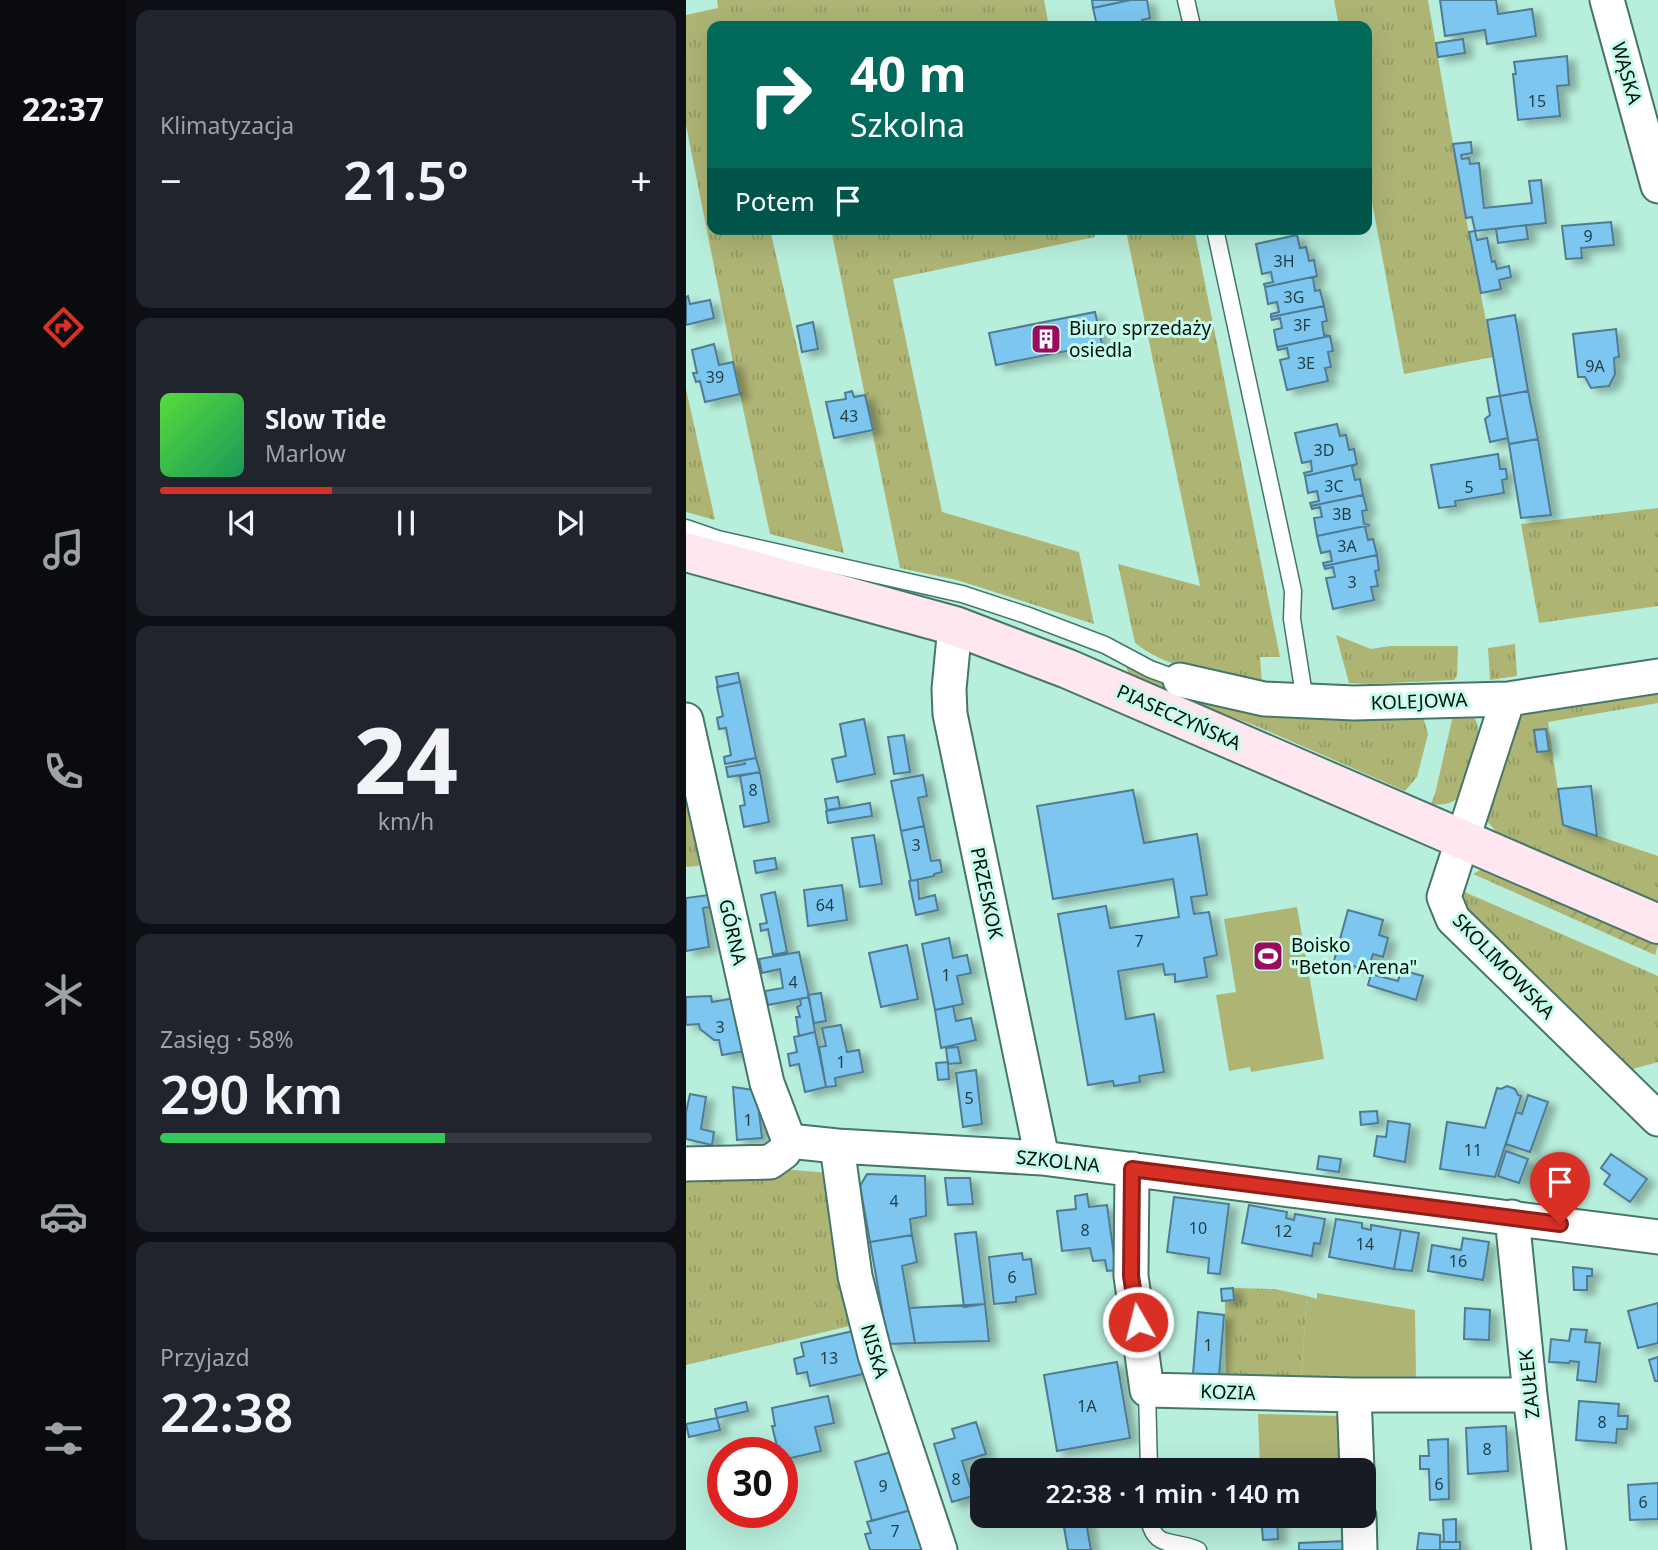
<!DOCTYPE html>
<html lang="pl">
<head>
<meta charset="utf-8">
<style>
	body { margin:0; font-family:"Noto Sans",sans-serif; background:#20242c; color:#f1f3f6; height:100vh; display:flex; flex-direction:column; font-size:26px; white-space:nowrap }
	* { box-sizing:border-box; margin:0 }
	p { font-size:23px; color:#9ea1a6 }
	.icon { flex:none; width:38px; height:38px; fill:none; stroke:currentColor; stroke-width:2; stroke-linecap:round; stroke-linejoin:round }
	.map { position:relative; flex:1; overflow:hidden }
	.sheet { display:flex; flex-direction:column; gap:10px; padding:10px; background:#0d0f14; width:560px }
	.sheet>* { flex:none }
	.top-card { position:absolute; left:21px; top:21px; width:665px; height:214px; border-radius:14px; box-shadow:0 7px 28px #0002; background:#00695c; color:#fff; overflow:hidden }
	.speed { position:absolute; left:21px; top:1437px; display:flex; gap:14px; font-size:35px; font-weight:700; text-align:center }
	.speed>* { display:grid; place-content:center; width:91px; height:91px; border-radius:50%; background:#171b24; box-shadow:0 7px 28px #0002; line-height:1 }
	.speed .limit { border:10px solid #d22; background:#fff; color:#111 }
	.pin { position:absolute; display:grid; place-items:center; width:60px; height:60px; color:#fff; margin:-72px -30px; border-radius:50% 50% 50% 0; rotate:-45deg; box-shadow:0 0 7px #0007 }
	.pin .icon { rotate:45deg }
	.me { position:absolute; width:77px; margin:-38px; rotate:352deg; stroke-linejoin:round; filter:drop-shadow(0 0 5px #0008) }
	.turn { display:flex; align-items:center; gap:24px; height:147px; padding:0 28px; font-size:32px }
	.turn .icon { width:91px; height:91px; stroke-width:2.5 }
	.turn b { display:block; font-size:49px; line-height:60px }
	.then { display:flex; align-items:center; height:66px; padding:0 28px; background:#0003; gap:14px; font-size:26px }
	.big { font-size:52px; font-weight:600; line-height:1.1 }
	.sheet .widget { flex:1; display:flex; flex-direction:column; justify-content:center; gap:10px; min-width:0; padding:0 24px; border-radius:14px; background:#20242c }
	.sheet .dial { align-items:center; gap:0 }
	.dial b { font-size:91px; line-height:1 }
	.song { display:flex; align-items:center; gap:21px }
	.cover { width:84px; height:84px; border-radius:10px; background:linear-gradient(135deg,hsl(110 70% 55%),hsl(150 70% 35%)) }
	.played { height:7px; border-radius:4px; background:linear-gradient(90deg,#d93025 35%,#363941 35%) }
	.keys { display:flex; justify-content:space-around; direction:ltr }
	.heat { display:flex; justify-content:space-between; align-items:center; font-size:38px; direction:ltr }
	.charge { height:10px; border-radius:5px; background:linear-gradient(90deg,#34c759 58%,#363941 0) }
	.trip { position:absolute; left:284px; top:1458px; width:406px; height:70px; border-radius:14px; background:#171b24; box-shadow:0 7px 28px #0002; font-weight:600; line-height:70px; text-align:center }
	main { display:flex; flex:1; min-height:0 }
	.menu { display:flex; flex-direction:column; width:126px; justify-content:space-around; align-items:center; background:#090b0e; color:#9ea1a6 }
	.menu .icon { width:49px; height:49px }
	.menu .current { color:#d93025 }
	.menu b { font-size:32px; color:#f1f3f6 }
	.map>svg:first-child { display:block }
	.grass { fill:url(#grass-tufts) }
	.park { fill:#adb474 }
	.garden { fill:url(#garden-furrows) }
	.building { fill:#7bc6ef; stroke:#507b92; stroke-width:2; filter:url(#shadow) }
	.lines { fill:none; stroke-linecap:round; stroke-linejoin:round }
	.lane-casing { stroke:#457768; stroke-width:19 }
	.street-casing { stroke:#457768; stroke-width:37 }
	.secondary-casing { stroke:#457768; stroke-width:42 }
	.lane { stroke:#fff; stroke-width:16 }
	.street { stroke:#fff; stroke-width:33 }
	.secondary { stroke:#fee7f0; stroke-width:38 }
	.route-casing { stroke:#8d1f18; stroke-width:18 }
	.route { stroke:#d93025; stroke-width:12 }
	.labels { text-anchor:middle; stroke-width:6; stroke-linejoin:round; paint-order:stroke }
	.number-label { font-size:16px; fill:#1f3e44 }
	.street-label { font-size:19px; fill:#00100b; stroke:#c5fbea }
	.poi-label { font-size:19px; fill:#00100b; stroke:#c5fbea; text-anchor:start }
</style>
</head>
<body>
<main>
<nav class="menu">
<b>22:37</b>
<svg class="icon current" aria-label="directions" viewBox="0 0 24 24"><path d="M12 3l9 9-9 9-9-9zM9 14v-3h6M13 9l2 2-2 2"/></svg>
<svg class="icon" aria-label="music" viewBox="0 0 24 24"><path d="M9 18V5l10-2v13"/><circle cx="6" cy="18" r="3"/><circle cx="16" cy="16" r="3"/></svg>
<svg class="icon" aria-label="phone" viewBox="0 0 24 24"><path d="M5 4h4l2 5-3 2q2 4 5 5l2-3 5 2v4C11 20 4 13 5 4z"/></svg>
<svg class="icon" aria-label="climate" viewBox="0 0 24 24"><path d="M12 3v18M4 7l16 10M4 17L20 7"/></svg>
<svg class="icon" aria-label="car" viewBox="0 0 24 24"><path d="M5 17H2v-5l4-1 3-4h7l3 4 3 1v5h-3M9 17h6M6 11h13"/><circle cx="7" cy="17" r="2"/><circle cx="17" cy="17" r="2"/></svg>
<svg class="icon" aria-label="filters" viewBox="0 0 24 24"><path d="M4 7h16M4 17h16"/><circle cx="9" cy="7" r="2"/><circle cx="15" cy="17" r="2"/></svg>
</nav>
<section class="sheet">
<div class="widget"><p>Klimatyzacja</p>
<div class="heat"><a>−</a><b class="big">21.5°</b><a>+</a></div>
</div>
<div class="widget">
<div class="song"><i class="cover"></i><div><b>Slow Tide</b><p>Marlow</p></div></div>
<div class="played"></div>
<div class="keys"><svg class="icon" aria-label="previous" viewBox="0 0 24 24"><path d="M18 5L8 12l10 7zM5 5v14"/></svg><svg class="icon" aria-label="pause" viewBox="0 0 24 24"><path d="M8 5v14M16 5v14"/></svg><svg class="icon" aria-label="next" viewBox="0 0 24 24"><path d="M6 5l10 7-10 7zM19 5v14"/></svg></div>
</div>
<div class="widget dial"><b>24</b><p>km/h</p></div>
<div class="widget"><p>Zasięg · 58%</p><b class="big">290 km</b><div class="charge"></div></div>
<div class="widget"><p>Przyjazd</p><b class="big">22:38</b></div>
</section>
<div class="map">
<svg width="972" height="1550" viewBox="0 0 972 1550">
	<defs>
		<pattern id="grass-tufts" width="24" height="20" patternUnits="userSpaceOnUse" patternTransform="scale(1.75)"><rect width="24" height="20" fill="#adb474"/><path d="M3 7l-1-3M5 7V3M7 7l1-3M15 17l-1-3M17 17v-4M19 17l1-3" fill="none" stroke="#939a63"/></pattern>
		<pattern id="garden-furrows" width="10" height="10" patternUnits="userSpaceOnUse" patternTransform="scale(1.75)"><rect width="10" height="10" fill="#adb474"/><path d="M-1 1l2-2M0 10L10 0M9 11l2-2" fill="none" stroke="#939a63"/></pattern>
		<filter id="shadow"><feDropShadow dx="8" dy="4.5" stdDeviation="3.5" flood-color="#0004"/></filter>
	</defs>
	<rect width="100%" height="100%" fill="#b8eedc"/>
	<!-- grass -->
	<path class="grass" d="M31,0H358L363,26H26V229H84L158,553L84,534L47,362L0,125V15L32,8Z
		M648,0H742L780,218L807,357L718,374L681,175V26H653Z
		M145,229H407L409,237L207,279L256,512L393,552L408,624L271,580L214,568Z
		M446,229H508L594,657H574L576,684C533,675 485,671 449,643L432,564L514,586L440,231Z
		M0,389L29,520L0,512Z
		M972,508V606L853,623L835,524Z
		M650,635L685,649L704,646H772L771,676L768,680L684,684L663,683Z
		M829,644L831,676L804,680L802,648Z
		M439,663L736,713L742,734L731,777L719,791L568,725L445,680Z
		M972,691V703L862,722L877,824L972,856V902L812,834L802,822L800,802L829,720L856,705Z
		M768,711C807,710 789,752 782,773C780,779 778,788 775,794C768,805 756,805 745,804L749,794Z
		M0,751L23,854L12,866L0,867Z
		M794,870H801L883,905L879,915L787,874Z
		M774,890L972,976V1062L943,1070L776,905Z
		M94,1169L144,1173L172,1324L0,1365V1177Z
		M547,1288L589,1289L621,1296L615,1381L540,1378L539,1301L548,1300Z"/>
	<!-- park -->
	<path class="park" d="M611,907L638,1059L565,1072L564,1067L543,1071L530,995L550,992L538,919Z
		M631,1293L729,1310L730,1381H615L621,1296L631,1299Z
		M572,1414L656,1416L657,1470H574Z"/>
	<!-- garden -->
	<path class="garden" d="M883,905L972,945L969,955L879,915Z"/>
	<!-- building -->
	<path class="building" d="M406,0H445L407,8Z
		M445,0H461L464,18L456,20L457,26H411L407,8Z
		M754,0H810L812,14L846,9L850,36L801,44L799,30L759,36Z
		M777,39L779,53L752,57L750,43Z
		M881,56L883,85L871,86L874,116L832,120L827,74H830L828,62Z
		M785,142L786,153L775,155L776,159L783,158L784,164L793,163L798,208L846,203L843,181L855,180L860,223L789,231L786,217L780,218L767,144Z
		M925,222L928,245L895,248L896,258L880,259L876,226Z
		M840,225L842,239L812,243L810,229Z
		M789,231L791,240L801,238L806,262L809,261L811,269L823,266L825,277L813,280L815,289L795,293L783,232Z
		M611,235L614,248L620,247L623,261L628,260L631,276L579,287L578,284L587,282L585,272L576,274L570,244Z
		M631,276L627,278L629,291L634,290L638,306L585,317V314L593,312L591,302L582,304L579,287Z
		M2,296L4,304L24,300L28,318L0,325V297Z
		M638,306L641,321L636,322L638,335L644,336L591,347L588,330L596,328L594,318L586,320L585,317Z
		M409,312L416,344L310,365L303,333Z
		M829,315L842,391L814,396L801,320Z
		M127,322L132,349L116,352L111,326Z
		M930,329L933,357L928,358L929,374L923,386L905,388L899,377H892L887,334Z
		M644,336L647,351L642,352L645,367L639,368L642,381L601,390L594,360L603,358L601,348L592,350L591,347Z
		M28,344L33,365L47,362L54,394L19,402L14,381L10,382L7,373H11L6,350Z
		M166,391L168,397L179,395L187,430L148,438L140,402L160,399L159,393Z
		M842,391L852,439L823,444L814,396Z
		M814,396L822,438L804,442L799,419L804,415L801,398Z
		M651,424L654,436L660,435L663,450L668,449L671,464L619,476L618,473L626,471L625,461L616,463L609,433Z
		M852,439L865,515L835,518L823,444Z
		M812,454L814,469H820L821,479L816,480L818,493L769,501L770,506L753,508L745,465Z
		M671,464L666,467L669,480L674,479L677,495L625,506L624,503L633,501L631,491L622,493L619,476Z
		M677,495L681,510L676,511L678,524L684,525L631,536L628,518L636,517L634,507L626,509L625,506Z
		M684,525L679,527L682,540L687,539L691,555L638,566L637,563L646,561L644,551L635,553L631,536Z
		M691,555L693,570L689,571L692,586L685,587L688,600L647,609L640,578L649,577L647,567L639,569L638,566Z
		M52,673L54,682L32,687L30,677Z
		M54,682L70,758L39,764L38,757L45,755L40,728L33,729L31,718L37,716L31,687Z
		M178,719L189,774L151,782L146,759L160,756L154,724Z
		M860,729L863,751L851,752L848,730Z
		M218,735L224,772L208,774L202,737Z
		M70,758L74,772L42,777L40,767L59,764L58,760Z
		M74,772L83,822L58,827L54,806L59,805L54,776Z
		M237,775L241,796L232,798L238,826L215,831L205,781Z
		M905,786L911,836L877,825L872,789Z
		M447,790L458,843L511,834L521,895L505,897L508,914L523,912L531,955L518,958L521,977L489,982V974L479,975L477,964L432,971L440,1019L468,1014L478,1072L453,1076L454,1082L428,1086L427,1081L402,1085L372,914L420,906L424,928L493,917L487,879L367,899L351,806Z
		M152,797L154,808L141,810L139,799Z
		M184,803L186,816L142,823L140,811Z
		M238,826L245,861L254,860L256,872L248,874V876L225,881L215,831Z
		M188,835L196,884L174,887L166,838Z
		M89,858L91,869L70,873L68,861Z
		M232,880L233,899L249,895L252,910L230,915L223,881Z
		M156,885L161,920L122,926L118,890Z
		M89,892L101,952L87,955L82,929L75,931L74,924L81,923L75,895Z
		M22,895L24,907L17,908L23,947L0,951V898Z
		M662,910L697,920L693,935L702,938L697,957L687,954L682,970L648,961Z
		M263,938L267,958L281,955L285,973L271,976L277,1004L249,1010L236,944Z
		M221,945L232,999L195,1007L183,953Z
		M113,952L123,997L82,1005L79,991L97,988L94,969L76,973L73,959Z
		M715,970L737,976L730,1000L682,985L685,974L712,981Z
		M135,993L140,1021L128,1023L122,995Z
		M25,996L26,1002L49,998L59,1051L36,1055L33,1040H28L14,1029L13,1024L0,1025V997Z
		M123,997L129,1032L113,1036L110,1017H114L111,1007L115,1005L114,999Z
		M267,1006L270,1021L285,1018L290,1040L255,1048L249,1010Z
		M155,1025L161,1052L173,1050L177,1072L149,1078L150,1086L140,1087L133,1047L140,1046L136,1028Z
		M129,1032L140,1087L119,1092L113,1064L104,1066L102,1054L111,1052L108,1037Z
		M272,1047L275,1063L262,1064L260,1048Z
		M262,1062L263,1079L252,1080L250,1063Z
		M290,1070L296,1124L277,1127L270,1073Z
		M821,1086L829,1089L832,1095L835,1096L809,1177L754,1169L761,1122L799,1128L811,1088L815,1089Z
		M47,1087L67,1090L72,1103L76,1138L51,1140Z
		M4,1094L20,1097L15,1129L28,1132L26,1145L0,1139V1112Z
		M842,1095L862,1102L844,1152L820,1144L830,1112L836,1114Z
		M691,1111L692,1123L675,1125L674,1112Z
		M702,1121L724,1124L719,1162L688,1156L691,1136L700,1137Z
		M820,1151L842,1159L833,1183L812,1176Z
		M925,1154L961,1179L944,1202L918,1184L924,1175L915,1168Z
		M633,1156L655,1159L653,1172L631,1169Z
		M181,1174L239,1176L240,1216L224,1219L226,1235L184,1242L174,1186Z
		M259,1178H284L287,1204L262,1205Z
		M401,1194L403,1207L421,1205L430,1270L421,1271L419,1260L407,1261L404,1248L376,1251L371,1211L390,1209L389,1196Z
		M488,1197L543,1204L534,1274L522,1273L523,1258L481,1252Z
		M563,1205L601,1212L600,1218L608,1220L609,1214L639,1219L634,1244L628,1243L626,1256L556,1243Z
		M650,1219L676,1223V1228L685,1230V1225L715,1230L708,1269L643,1257Z
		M715,1230L733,1233L726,1271L708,1269Z
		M290,1232L299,1304L278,1307L269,1234Z
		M226,1235L231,1262L216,1266L229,1343L202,1344L184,1242Z
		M777,1238L803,1242L797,1280L742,1271L746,1245L775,1250Z
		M336,1253L337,1260L345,1259L350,1294L330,1297V1302L308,1304L303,1257Z
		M887,1267L906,1269V1276H901V1290H888Z
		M547,1288L548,1300L536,1301L535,1289Z
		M972,1303V1343L952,1348L942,1311Z
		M299,1304L303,1341L229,1343L223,1308Z
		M779,1308L804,1310L803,1340L778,1339Z
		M512,1312L538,1315L533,1377L507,1374Z
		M441,1319L443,1337H421L420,1321Z
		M885,1329L901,1330L899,1342L914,1343L910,1382L891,1380L893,1362L884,1361L883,1363L863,1362L865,1339L883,1341Z
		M167,1331L177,1374L124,1386L121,1372L111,1374L108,1359L118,1356L115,1343Z
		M972,1357V1381H969L963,1360Z
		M431,1362L444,1438L371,1451L358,1375Z
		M142,1396L148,1423L129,1427L135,1451L96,1460V1452L93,1446H91L86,1426H89L86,1408Z
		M893,1401L933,1404L932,1416H942L941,1429H931L930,1443L890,1440Z
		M60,1402L62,1411L31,1418L29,1409Z
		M31,1418L34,1430L3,1437L0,1424Z
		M290,1422L300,1454L276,1461L287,1496L266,1502L248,1444L269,1438L266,1429Z
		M820,1426L822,1471L782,1474L780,1428Z
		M762,1439L763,1499L744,1500L743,1469H734V1456H743L742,1440Z
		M209,1451L225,1510L186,1521L169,1462Z
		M972,1483V1519L944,1520L942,1485Z
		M225,1510L238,1550H184L179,1534L185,1533L181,1522Z
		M376,1516H399L405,1550H382Z
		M575,1516H595H591L592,1539L577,1540Z
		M770,1519V1542H758L757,1520Z
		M733,1533L754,1535V1550H731Z
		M660,1541V1550H613V1543Z
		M754,1542H774V1550H754Z"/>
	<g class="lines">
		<!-- lane casing -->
		<g class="lane-casing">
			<path id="lane" d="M500,0L506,26
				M529,229L607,591L606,619L619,701
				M0,528L32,539L276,594L340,615L419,645L464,669L494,680
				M461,1390L463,1470
				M462,1516C469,1550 482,1538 512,1550"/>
		</g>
		<!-- street casing -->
		<g class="street-casing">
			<path id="street" d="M921,0L972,186
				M269,626L263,689L264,714L356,1158
				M494,680L578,699L668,703L822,699L972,676
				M822,699L758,897L767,919L972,1119
				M0,720L81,1083L103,1141
				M103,1141L151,1146L356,1158L972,1237
				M151,1146L169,1276L189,1355L254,1550
				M0,1164L84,1162L98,1152L103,1141
				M446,1169L445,1276L461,1390L668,1395H844
				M826,1217L844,1395L863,1550
				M668,1395L671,1470
				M673,1516L674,1550"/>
		</g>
		<!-- secondary casing -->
		<g class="secondary-casing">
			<path id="secondary" d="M0,552L269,626L382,669L972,924"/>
		</g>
		<!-- lane -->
		<use href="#lane" class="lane"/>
		<!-- street -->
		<use href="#street" class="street"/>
		<!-- secondary -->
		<use href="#secondary" class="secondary"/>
	</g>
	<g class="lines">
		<!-- route casing -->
		<g class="route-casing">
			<path id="route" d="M452,1322L445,1276L446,1169L874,1224"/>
		</g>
		<!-- route -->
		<use href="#route" class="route"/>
	</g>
	<!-- icons -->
	<defs>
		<g id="building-square" transform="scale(1.575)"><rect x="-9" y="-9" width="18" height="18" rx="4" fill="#990b5e" stroke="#c5fbea"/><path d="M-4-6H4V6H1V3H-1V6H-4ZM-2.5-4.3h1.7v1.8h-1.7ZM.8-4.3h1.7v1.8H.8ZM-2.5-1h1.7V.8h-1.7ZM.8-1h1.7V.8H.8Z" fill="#fff"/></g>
		<g id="stadium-square" transform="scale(1.575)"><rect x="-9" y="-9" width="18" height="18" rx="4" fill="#990b5e" stroke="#c5fbea"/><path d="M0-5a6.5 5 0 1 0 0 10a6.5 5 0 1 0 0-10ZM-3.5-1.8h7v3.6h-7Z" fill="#fff"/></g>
	</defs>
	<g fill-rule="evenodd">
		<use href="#building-square" x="360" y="339"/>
		<use href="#stadium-square" x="582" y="956"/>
	</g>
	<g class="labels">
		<!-- number labels -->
		<g class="number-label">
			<text x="851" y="107">15</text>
			<text x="902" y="242">9</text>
			<text x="598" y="267">3H</text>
			<text x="608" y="303">3G</text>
			<text x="616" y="331">3F</text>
			<text x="620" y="369">3E</text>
			<text x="909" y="372">9A</text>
			<text x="29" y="383">39</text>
			<text x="163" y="422">43</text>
			<text x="638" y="456">3D</text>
			<text x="648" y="492">3C</text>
			<text x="783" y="493">5</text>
			<text x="656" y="520">3B</text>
			<text x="661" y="552">3A</text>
			<text x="666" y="588">3</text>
			<text x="67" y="796">8</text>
			<text x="230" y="851">3</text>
			<text x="139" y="911">64</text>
			<text x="453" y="947">7</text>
			<text x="260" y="981">1</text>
			<text x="107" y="988">4</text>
			<text x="34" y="1033">3</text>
			<text x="155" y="1068">1</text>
			<text x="283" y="1104">5</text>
			<text x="62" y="1126">1</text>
			<text x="787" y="1156">11</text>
			<text x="208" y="1207">4</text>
			<text x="512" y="1234">10</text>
			<text x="399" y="1236">8</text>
			<text x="597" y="1237">12</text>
			<text x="679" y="1250">14</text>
			<text x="772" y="1267">16</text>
			<text x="326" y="1283">6</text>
			<text x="522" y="1351">1</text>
			<text x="143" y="1364">13</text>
			<text x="401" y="1412">1A</text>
			<text x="916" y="1428">8</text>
			<text x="801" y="1455">8</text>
			<text x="270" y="1485">8</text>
			<text x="753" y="1490">6</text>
			<text x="197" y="1492">9</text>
			<text x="957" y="1508">6</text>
			<text x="209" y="1537">7</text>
		</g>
		<!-- street labels -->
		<g class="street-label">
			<text transform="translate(941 73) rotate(74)" y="7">WĄSKA</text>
			<text transform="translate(733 701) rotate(-2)" y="7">KOLEJOWA</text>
			<text transform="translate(493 717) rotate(24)" y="7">PIASECZYŃSKA</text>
			<text transform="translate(301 893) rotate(78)" y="7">PRZESKOK</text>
			<text transform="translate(47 932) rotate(77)" y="7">GÓRNA</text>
			<text transform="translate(818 966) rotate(46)" y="7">SKOLIMOWSKA</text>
			<text transform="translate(372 1161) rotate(6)" y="7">SZKOLNA</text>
			<text transform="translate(189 1351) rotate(74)" y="7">NISKA</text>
			<text transform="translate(843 1384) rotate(-96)" y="7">ZAUŁEK</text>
			<text transform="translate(542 1392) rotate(2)" y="7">KOZIA</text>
		</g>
		<!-- poi labels -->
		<g class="poi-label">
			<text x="383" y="335">Biuro sprzedaży<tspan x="383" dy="22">osiedla</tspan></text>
			<text x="605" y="952">Boisko<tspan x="605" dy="22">"Beton Arena"</tspan></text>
		</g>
	</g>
</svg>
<div class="speed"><div class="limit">30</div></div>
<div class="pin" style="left:874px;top:1224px;background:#d93025"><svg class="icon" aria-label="arrive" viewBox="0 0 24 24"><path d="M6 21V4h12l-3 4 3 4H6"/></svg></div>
<svg class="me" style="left:452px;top:1322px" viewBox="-20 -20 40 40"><circle r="17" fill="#d93025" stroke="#fff" stroke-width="3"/><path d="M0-11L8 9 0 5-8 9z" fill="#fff"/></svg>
<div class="trip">22:38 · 1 min · 140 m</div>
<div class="top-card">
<div class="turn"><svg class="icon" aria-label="right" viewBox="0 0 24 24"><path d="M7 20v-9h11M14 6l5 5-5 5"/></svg><div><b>40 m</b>Szkolna</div></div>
<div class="then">Potem<svg class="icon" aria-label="arrive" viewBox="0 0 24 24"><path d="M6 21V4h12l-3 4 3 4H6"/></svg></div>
</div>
</div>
</main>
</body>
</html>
